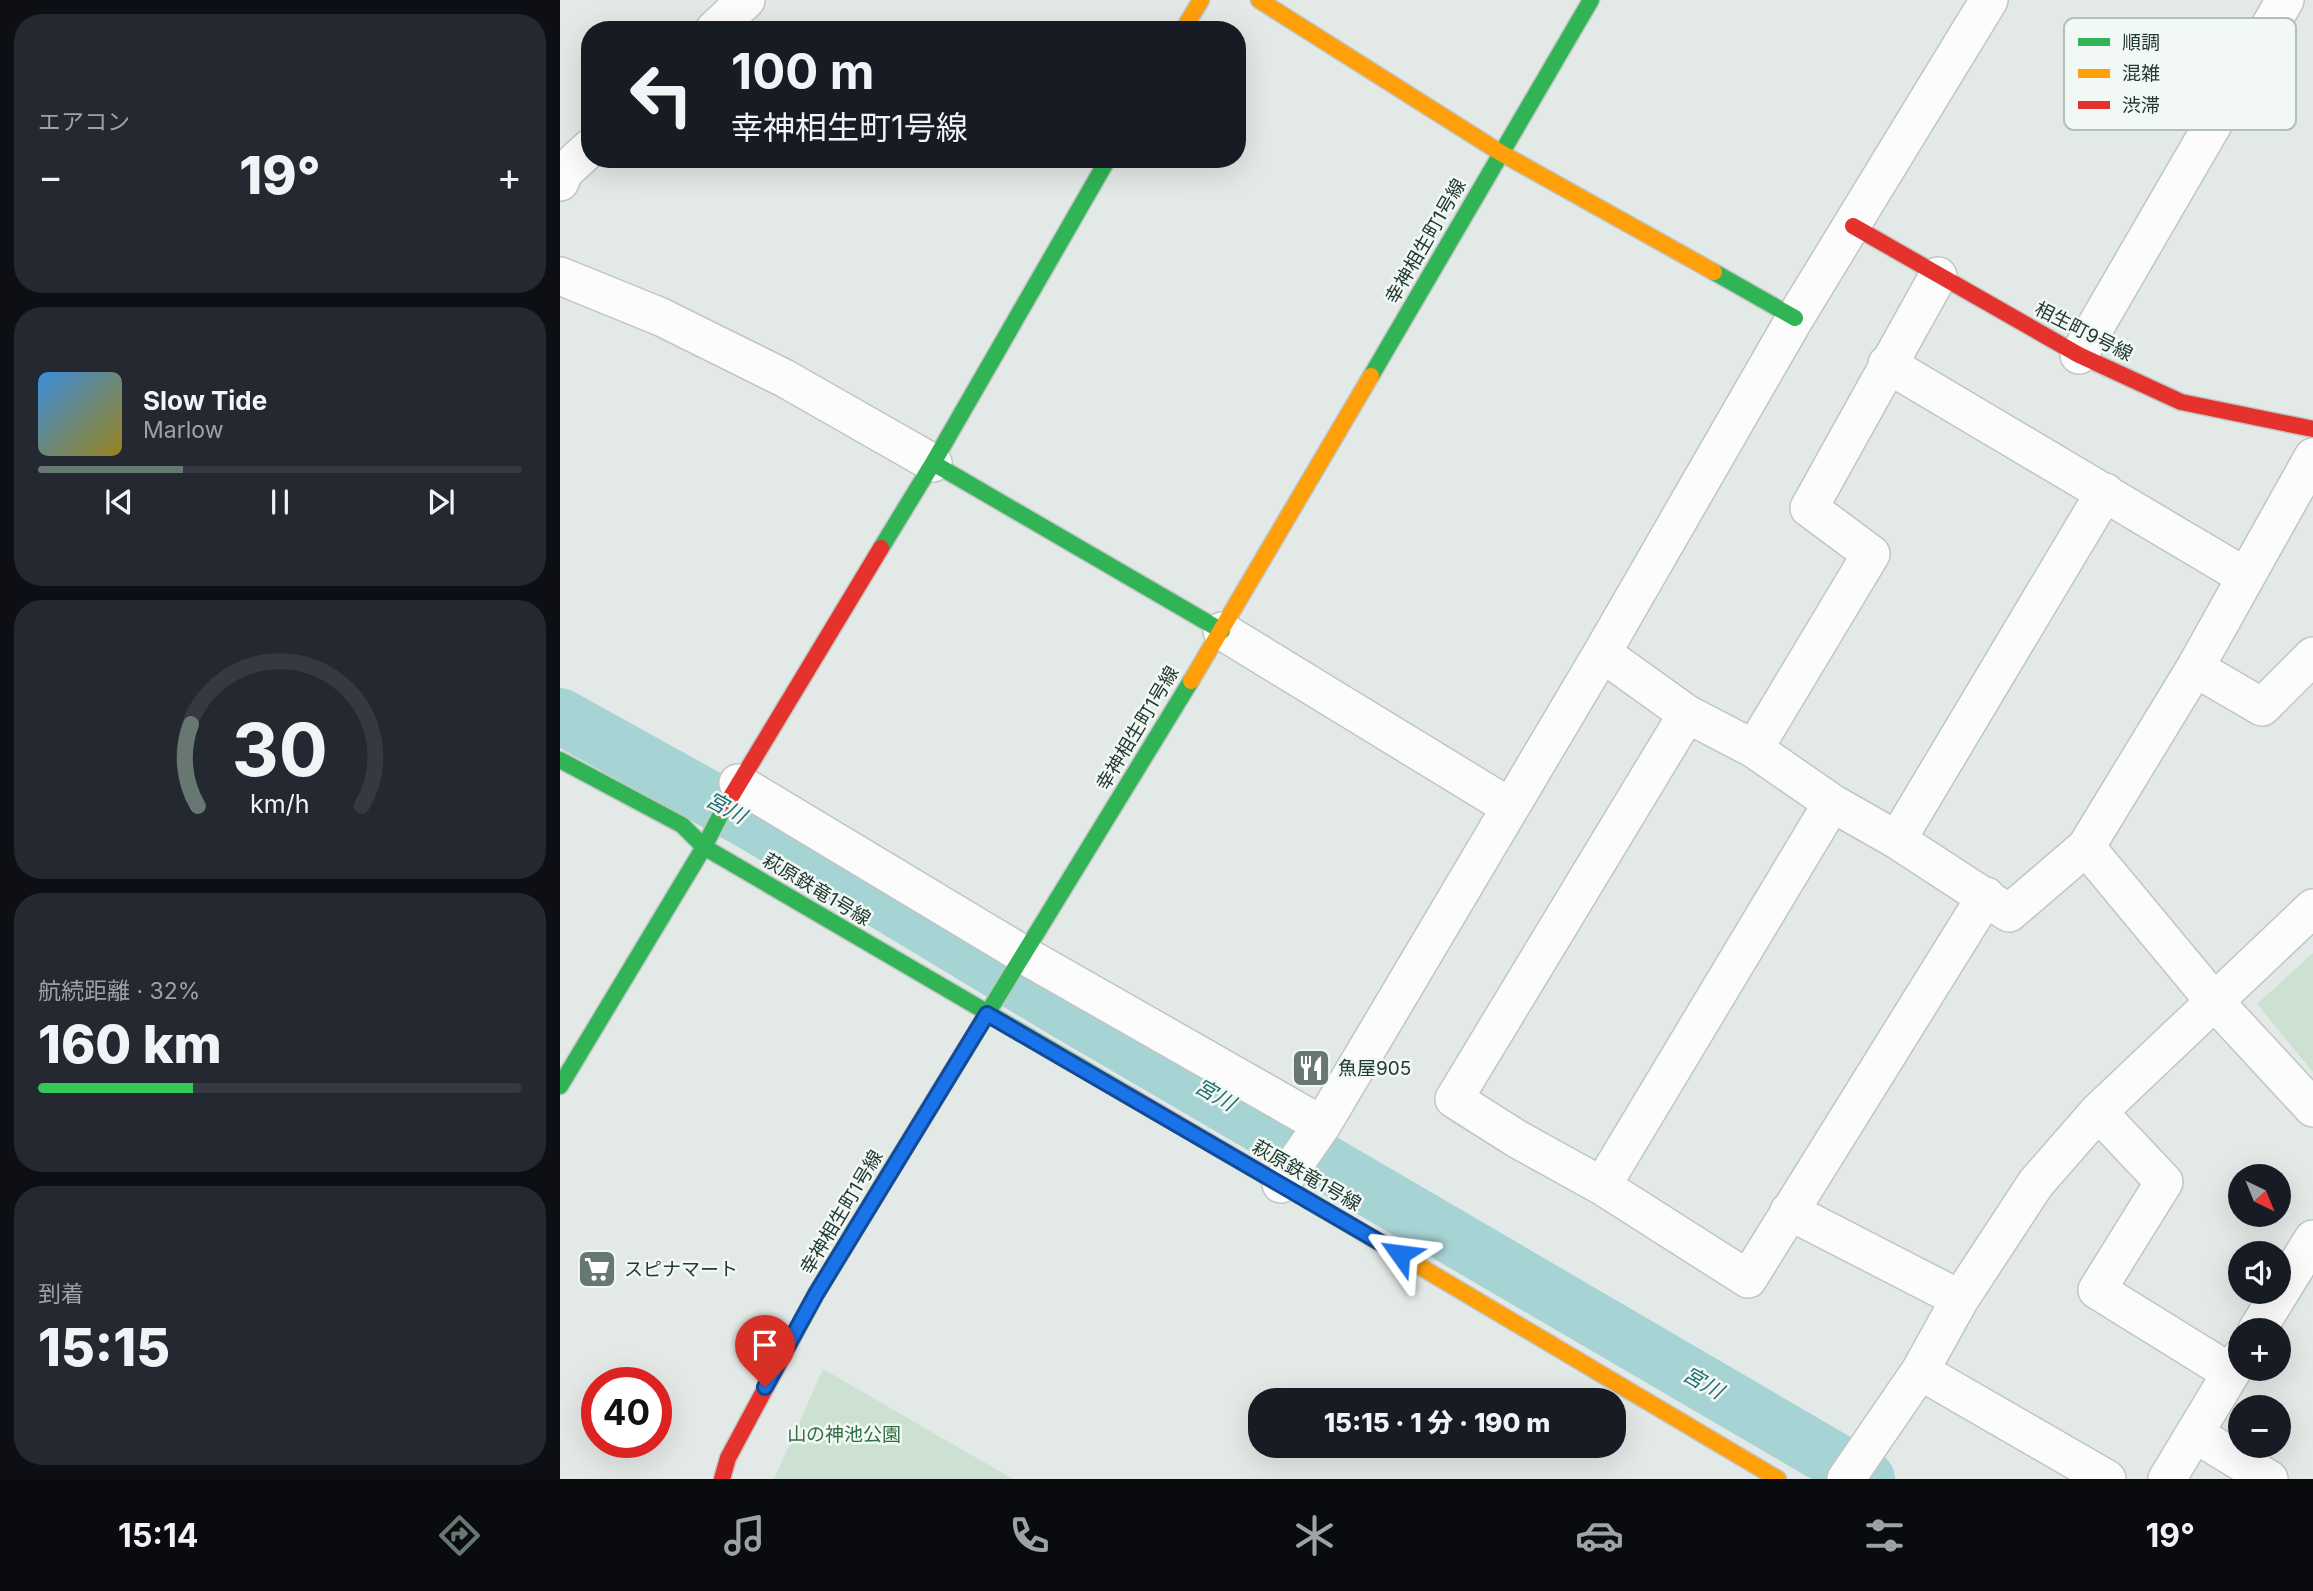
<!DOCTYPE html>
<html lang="ja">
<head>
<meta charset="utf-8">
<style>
	body { margin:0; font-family:Inter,"Noto Sans JP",sans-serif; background:#242831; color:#f1f3f6; height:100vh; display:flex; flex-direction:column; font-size:26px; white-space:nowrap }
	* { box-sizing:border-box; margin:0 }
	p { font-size:23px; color:#9ea1a6 }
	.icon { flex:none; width:38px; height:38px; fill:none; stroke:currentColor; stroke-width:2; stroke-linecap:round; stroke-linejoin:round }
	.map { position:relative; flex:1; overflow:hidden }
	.sheet { display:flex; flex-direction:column; gap:14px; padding:14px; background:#0d0f14; width:560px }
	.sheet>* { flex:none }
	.top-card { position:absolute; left:21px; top:21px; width:665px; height:147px; border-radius:28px; box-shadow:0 7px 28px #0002; background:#171b24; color:#f1f3f6; overflow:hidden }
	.needle { width:46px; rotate:137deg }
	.buttons { position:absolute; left:1668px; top:1164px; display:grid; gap:14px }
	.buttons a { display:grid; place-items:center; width:63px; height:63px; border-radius:50%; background:#171b24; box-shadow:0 7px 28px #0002; font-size:35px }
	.speed { position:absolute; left:21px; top:1367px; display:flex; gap:14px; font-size:35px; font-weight:700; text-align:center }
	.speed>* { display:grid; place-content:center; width:91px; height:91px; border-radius:50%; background:#171b24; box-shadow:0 7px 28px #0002; line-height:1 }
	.speed .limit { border:10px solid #d22; background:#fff; color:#111 }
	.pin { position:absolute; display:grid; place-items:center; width:60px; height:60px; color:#fff; margin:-72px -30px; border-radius:50% 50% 50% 0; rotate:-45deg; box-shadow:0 0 7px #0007 }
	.pin .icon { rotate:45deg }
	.me { position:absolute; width:77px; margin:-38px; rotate:301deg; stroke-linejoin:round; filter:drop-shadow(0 0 5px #0008) }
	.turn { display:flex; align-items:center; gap:24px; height:147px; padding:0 35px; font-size:32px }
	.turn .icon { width:91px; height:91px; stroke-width:2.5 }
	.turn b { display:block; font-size:49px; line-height:60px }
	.big { font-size:52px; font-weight:800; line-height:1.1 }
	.sheet .tile { flex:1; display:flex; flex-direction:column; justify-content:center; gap:10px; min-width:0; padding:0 24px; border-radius:28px; background:#242831 }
	.sheet .dial { align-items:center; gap:0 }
	.dial svg { height:182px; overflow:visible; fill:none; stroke:#363941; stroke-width:7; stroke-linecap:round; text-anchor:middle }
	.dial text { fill:#f1f3f6; stroke:none }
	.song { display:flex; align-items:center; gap:21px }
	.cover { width:84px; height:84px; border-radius:10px; background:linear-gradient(135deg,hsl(210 70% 55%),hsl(50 70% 35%)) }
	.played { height:7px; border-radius:4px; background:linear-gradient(90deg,#667871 30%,#363941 30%) }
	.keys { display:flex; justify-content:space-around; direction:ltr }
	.heat { display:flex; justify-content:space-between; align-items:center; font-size:38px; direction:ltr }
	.charge { height:10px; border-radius:5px; background:linear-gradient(90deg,#34c759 32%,#363941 0) }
	.trip { position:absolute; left:688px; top:1388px; width:378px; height:70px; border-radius:28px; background:#171b24; box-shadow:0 7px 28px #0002; font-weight:800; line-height:70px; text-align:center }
	.tab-bar { display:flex; height:112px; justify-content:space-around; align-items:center; background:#090b0e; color:#9ea1a6 }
	.tab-bar .icon { width:49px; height:49px }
	.tab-bar .on { color:#667871 }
	.tab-bar b { font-size:32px; color:#f1f3f6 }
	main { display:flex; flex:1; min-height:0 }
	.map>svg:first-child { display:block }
	.green { fill:#cde1d2 }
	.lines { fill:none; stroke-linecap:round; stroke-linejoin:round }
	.river { stroke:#a6d3d4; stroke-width:56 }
	.street-casing { stroke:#c0c6c3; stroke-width:40 }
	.fast-casing { stroke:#bfc6c3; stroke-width:19 }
	.slow-casing { stroke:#bfc6c3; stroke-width:19 }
	.jam-casing { stroke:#bfc6c3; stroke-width:19 }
	.street { stroke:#fbfcfb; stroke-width:37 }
	.fast { stroke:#30b455; stroke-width:16 }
	.slow { stroke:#ff9f0a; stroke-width:16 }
	.jam { stroke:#e5322d; stroke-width:16 }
	.route-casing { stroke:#114b97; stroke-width:18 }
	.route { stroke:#1a73e8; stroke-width:12 }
	.labels { text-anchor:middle; stroke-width:5; stroke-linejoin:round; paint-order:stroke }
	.street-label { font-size:19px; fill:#223b32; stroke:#f2f8f4 }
	.poi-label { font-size:19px; fill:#223b32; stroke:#f2f8f4; text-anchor:start }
	.park-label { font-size:19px; fill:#2f6f41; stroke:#f2f8f4 }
	.water-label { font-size:21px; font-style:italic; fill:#206e73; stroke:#f2f8f4 }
	.key { fill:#f2f8f4; stroke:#b4bfba; stroke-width:2 }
	.key-label { font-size:19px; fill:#223b32 }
</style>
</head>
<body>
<main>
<section class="sheet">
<div class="tile"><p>エアコン</p>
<div class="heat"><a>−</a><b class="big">19°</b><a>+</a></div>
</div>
<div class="tile">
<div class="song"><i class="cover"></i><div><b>Slow Tide</b><p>Marlow</p></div></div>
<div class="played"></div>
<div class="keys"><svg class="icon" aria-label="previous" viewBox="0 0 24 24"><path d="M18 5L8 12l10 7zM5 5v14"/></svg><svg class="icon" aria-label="pause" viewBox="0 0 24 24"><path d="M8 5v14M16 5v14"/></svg><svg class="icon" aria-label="next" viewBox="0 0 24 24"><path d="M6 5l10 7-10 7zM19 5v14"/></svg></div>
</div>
<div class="tile dial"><svg viewBox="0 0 100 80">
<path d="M14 69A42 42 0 1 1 86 69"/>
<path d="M14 69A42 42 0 0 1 11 33" stroke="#667871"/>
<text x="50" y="56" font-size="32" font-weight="700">30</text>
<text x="50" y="72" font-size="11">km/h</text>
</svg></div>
<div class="tile"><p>航続距離 · 32%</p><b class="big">160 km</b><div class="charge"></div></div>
<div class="tile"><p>到着</p><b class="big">15:15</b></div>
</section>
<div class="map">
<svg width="1753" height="1479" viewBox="0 0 1753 1479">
	<rect width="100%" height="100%" fill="#e3e9e6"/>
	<!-- green -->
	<path class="green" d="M1753,953V1072L1697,1004Z
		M263,1369L453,1479H214Z"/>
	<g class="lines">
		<!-- river -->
		<path class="river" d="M0,716L191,822L505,1011L1307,1479"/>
		<!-- street casing -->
		<g class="street-casing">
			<path id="street" d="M154,30L186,0
				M0,182L4,172L30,148
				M0,276L101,317L224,378L373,463
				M1519,355L1725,0
				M1327,364L1686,577
				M662,631L950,807
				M1042,653L1127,714L1194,749L1272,803L1337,840L1449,913L1526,847L1635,668L1753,457
				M1635,668L1702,707L1753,656
				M1127,714L894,1099L957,1139L1042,1186L1188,1279L1426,896
				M1194,749L1311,554L1249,508L1378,276
				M178,783L464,955L762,1125
				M1337,840L1545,492
				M1526,847L1654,1001L1753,1108
				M1538,1112L1604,1182L1537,1290L1671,1373
				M721,1184L762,1125L1042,653L1235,318L1429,0
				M1042,1186L1272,803
				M1229,1211L1400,1299
				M1697,1330L1753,1239
				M1360,1371L1547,1479
				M1635,1434L1709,1479
				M1286,1479L1360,1371L1400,1299L1476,1183L1538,1112L1753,908
				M1607,1479L1680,1358"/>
		</g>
		<!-- fast casing -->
		<g class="fast-casing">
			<path id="fast" d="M1154,272L1235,318
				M811,376L1031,0
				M373,463L662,631
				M321,548L373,463L548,159
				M0,760L122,825L144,847L570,1096
				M0,1086L144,847L163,810
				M329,1174L631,681"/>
		</g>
		<!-- slow casing -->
		<g class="slow-casing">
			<path id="slow" d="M699,0L941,153L1154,272
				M623,30L641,0
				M631,681L811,376
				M785,1222L1218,1479"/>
		</g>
		<!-- jam casing -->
		<g class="jam-casing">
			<path id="jam" d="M1293,226L1519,355L1621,402L1753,429
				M163,810L321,548
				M570,1096L785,1222
				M162,1479L168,1458L256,1294L329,1174"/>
		</g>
		<!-- street -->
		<use href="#street" class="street"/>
		<!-- fast -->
		<use href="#fast" class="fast"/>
		<!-- slow -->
		<use href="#slow" class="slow"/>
		<!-- jam -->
		<use href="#jam" class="jam"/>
	</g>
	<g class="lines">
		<!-- route casing -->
		<g class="route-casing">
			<path id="route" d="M205,1387L256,1294L427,1014L840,1254"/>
		</g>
		<!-- route -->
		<use href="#route" class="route"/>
	</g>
	<!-- icons -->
	<defs>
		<g id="restaurant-square" transform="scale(2.0125)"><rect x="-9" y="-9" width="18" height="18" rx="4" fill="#667871" stroke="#f2f8f4"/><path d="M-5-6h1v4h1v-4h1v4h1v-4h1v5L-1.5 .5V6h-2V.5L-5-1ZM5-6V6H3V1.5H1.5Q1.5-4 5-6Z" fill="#fff"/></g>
		<g id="supermarket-square" transform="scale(2.0125)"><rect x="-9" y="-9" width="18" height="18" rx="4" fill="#667871" stroke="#f2f8f4"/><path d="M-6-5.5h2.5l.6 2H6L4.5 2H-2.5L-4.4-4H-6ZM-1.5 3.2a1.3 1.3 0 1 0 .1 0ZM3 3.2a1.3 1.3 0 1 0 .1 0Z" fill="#fff"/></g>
	</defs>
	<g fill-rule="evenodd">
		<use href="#restaurant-square" x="751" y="1068"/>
		<use href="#supermarket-square" x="37" y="1269"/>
	</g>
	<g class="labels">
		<!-- street labels -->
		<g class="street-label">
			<text transform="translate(865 241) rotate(-60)" y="7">幸神相生町1号線</text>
			<text transform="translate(1524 331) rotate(27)" y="7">相生町9号線</text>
			<text transform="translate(577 728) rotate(-59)" y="7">幸神相生町1号線</text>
			<text transform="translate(257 889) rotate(31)" y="7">萩原鉄竜1号線</text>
			<text transform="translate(747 1175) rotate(30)" y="7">萩原鉄竜1号線</text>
			<text transform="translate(281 1212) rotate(-59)" y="7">幸神相生町1号線</text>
		</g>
		<!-- poi labels -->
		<g class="poi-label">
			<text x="778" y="1075">魚屋905</text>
			<text x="64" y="1276">スピナマート</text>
		</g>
		<!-- park labels -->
		<g class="park-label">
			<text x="284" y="1441">山の神池公園</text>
		</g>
		<!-- water labels -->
		<g class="water-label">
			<text transform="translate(166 808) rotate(29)" y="7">宮川</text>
			<text transform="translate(655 1095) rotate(30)" y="7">宮川</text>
			<text transform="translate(1143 1383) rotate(30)" y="7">宮川</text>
		</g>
	</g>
	<!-- legend -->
	<rect x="1504" y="18" width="232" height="112" rx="10" class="key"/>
	<rect x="1518" y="38" width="32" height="8" fill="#30b455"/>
	<rect x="1518" y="69" width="32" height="9" fill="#ff9f0a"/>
	<rect x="1518" y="101" width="32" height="8" fill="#e5322d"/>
	<g class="key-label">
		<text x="1562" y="49">順調</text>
		<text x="1562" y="80">混雑</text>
		<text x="1562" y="112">渋滞</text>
	</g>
</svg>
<div class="buttons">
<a><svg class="needle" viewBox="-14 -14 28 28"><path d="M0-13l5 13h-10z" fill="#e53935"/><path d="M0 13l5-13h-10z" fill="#9ea1a6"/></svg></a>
<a><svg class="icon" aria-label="sound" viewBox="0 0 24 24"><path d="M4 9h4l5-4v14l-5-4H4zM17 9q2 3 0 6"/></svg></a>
<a>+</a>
<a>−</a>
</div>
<div class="speed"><div class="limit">40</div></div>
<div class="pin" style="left:205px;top:1387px;background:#d93025"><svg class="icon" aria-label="arrive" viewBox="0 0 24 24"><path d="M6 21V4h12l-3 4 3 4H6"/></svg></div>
<svg class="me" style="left:840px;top:1254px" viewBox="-20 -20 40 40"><path d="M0-17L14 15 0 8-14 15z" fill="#1a73e8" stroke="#fff" stroke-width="4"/></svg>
<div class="trip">15:15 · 1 分 · 190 m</div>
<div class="top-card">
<div class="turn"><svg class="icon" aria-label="left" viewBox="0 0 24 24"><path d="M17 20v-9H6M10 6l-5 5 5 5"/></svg><div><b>100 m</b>幸神相生町1号線</div></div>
</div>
</div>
</main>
<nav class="tab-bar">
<b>15:14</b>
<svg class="icon on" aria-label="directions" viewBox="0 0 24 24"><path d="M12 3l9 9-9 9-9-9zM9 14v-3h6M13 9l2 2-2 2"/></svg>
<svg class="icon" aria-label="music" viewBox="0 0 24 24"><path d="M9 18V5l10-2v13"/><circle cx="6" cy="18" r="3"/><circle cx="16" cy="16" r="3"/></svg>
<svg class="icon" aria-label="phone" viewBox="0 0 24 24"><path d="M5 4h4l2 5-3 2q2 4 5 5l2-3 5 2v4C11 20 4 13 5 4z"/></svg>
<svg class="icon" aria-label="climate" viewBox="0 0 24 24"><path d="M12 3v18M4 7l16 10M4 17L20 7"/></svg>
<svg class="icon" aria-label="car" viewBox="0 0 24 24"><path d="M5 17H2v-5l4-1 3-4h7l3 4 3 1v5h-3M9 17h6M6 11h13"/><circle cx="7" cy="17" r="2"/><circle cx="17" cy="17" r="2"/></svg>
<svg class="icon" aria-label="filters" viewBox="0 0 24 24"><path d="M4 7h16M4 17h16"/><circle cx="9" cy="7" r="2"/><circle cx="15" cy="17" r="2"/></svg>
<b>19°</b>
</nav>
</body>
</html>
